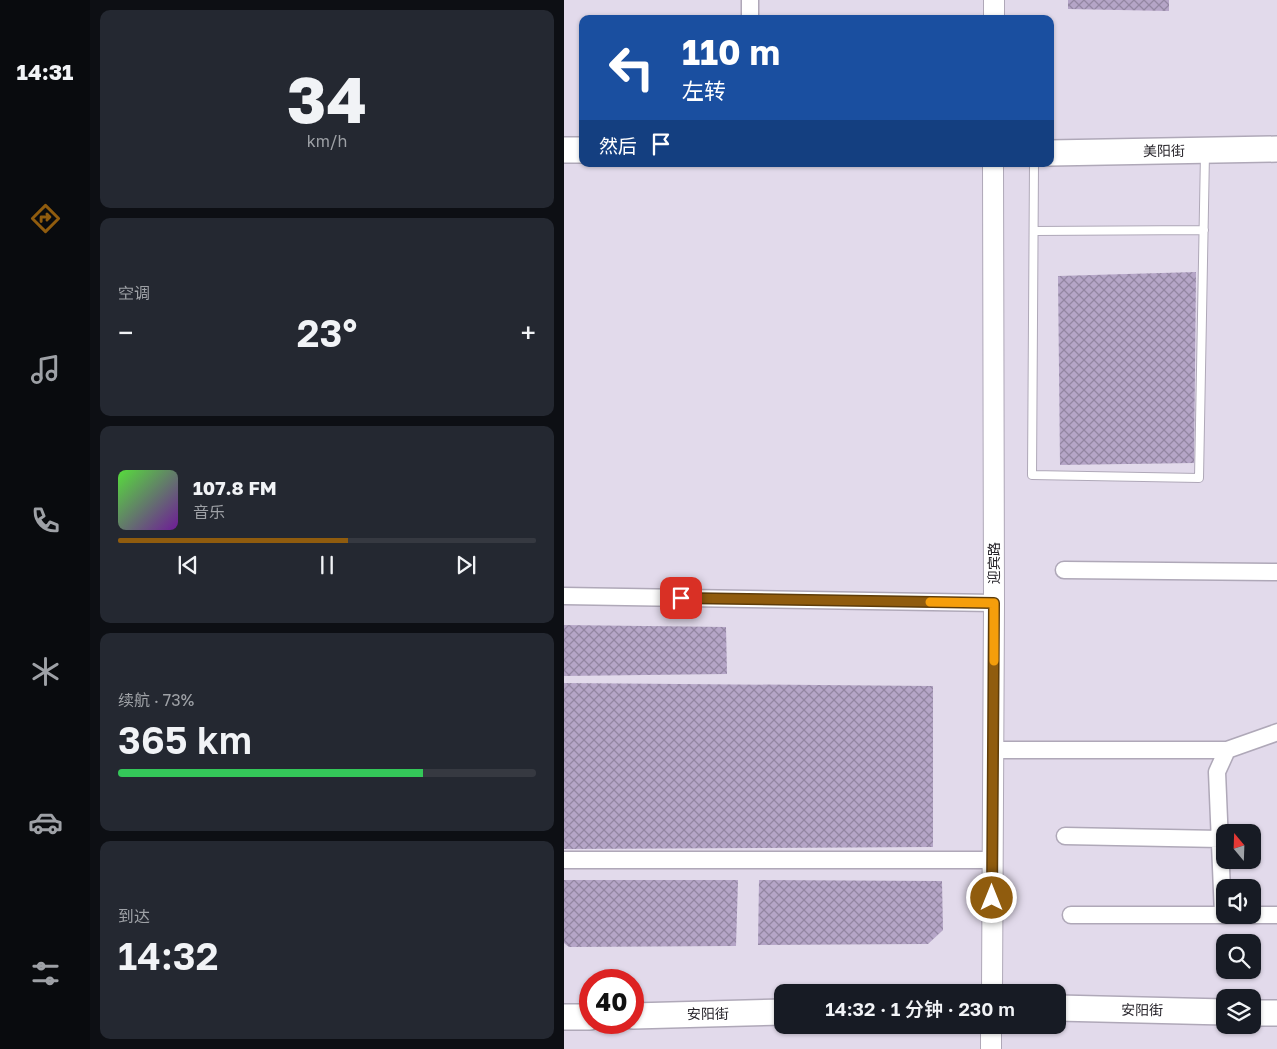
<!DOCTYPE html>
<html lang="zh">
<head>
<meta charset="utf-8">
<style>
	body { margin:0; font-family:"Golos Text","Noto Sans SC",sans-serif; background:#242831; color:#f1f3f6; height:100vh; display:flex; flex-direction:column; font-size:19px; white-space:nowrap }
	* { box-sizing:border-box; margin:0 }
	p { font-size:16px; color:#9ea1a6 }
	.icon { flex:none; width:28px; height:28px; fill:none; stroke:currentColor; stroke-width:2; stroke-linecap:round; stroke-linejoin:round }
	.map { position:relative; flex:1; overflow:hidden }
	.panel { display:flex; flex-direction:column; gap:10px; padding:10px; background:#0d0f14; width:474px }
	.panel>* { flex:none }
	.guide { position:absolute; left:15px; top:15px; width:475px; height:152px; border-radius:10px; box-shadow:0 1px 4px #0004; background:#1a4fa0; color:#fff; overflow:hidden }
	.needle { width:32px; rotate:341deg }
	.controls { position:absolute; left:652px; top:824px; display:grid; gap:10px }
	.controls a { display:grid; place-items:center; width:45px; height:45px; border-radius:10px; background:#171b24; box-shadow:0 1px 4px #0004; font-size:25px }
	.speed { position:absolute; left:15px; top:969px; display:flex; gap:10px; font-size:25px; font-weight:700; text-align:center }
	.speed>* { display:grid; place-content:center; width:65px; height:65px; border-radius:50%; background:#171b24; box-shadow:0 1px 4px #0004; line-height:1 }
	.speed .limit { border:8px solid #d22; background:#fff; color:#111 }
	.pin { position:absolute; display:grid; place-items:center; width:42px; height:42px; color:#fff; margin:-21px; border-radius:10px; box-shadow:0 2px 8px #0006 }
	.me { position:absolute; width:55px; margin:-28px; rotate:0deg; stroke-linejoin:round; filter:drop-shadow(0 0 4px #0008) }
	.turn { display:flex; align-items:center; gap:18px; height:105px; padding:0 20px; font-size:22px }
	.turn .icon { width:65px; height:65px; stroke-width:2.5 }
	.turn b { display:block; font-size:35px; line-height:42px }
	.then { display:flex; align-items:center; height:48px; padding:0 20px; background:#0003; gap:10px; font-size:19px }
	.big { font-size:38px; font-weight:600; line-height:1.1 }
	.panel .widget { flex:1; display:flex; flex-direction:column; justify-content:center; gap:8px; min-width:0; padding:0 18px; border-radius:10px; background:#242831 }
	.panel .dial { align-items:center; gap:0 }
	.dial b { font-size:65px; line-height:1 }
	.song { display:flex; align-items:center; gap:15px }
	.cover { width:60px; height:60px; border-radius:8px; background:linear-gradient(135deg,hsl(110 70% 55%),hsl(280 70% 35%)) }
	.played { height:5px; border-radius:2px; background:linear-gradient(90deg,#905c0e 55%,#363941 55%) }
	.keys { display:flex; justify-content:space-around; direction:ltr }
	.heat { display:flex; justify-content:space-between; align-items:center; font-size:28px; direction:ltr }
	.charge { height:8px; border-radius:4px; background:linear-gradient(90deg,#34c759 73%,#363941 0) }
	.trip { position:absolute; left:210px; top:984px; width:292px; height:50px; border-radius:10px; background:#171b24; box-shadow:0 1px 4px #0004; font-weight:600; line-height:50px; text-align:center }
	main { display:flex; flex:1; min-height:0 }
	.dock { display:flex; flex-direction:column; width:90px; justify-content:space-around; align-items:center; background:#090b0e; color:#9ea1a6 }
	.dock .icon { width:35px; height:35px }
	.dock .selected { color:#905c0e }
	.dock b { font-size:22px; color:#f1f3f6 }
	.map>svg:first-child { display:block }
	.building { fill:url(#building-cross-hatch) }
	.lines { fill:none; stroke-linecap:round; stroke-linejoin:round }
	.service-casing { stroke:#afa8b8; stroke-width:10 }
	.minor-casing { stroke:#afa8b8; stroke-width:19 }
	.tertiary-casing { stroke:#afa8b8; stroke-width:22 }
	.primary-casing { stroke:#afa8b8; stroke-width:28 }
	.service { stroke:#fff; stroke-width:8 }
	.minor { stroke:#fff; stroke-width:16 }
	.tertiary { stroke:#fff; stroke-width:20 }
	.primary { stroke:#fff; stroke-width:25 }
	.route-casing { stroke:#5e3c09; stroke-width:12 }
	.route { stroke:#905c0e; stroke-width:9 }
	.slow { stroke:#f59e0b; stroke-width:9 }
	.labels { text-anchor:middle; stroke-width:4.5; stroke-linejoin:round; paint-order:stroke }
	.street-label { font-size:14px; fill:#29262c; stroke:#fff }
</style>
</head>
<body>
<main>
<nav class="dock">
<b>14:31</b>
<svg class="icon selected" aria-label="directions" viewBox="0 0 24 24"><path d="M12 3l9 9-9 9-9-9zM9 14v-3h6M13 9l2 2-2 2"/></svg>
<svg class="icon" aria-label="music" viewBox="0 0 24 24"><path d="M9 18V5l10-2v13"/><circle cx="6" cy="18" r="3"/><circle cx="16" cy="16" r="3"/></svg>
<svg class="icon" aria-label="phone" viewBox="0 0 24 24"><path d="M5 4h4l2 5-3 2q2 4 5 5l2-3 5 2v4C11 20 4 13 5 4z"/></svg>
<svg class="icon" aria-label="climate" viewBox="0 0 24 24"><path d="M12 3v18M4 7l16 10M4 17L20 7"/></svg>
<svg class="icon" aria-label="car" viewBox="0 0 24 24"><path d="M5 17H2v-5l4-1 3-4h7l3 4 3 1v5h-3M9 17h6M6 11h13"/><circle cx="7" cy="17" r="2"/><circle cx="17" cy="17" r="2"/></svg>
<svg class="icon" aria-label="filters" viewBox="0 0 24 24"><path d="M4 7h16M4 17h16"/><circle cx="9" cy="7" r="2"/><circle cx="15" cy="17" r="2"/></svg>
</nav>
<section class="panel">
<div class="widget dial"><b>34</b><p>km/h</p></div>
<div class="widget"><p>空调</p>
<div class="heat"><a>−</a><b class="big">23°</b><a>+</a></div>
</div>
<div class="widget">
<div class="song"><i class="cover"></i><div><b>107.8 FM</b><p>音乐</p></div></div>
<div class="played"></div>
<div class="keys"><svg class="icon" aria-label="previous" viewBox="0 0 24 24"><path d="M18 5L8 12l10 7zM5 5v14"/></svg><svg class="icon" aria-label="pause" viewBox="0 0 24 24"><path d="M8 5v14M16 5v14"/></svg><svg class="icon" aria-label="next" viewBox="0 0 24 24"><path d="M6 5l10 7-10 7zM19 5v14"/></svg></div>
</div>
<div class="widget"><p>续航 · 73%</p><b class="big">365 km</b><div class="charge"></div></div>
<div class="widget"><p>到达</p><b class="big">14:32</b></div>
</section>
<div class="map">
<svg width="714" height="1049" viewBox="0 0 714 1049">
	<defs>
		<pattern id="building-cross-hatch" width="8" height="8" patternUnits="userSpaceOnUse" patternTransform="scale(1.25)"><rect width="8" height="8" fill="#b5a5c7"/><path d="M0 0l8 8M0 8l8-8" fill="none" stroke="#9386a2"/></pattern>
	</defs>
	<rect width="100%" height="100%" fill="#e2daeb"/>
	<!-- building -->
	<path class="building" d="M504,0H605V11L504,9Z
		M632,272L630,463L496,465L494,276Z
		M0,625L162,627L163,674L0,676Z
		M0,683L369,686V847L0,849Z
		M0,880H174L172,946L5,947L0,943Z
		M195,880L378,881L379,930L364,944L194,945Z"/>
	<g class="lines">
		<!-- service casing -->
		<g class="service-casing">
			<path id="service" d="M470,164L468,475L635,478L641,153
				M470,231L640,230"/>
		</g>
		<!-- minor casing -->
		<g class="minor-casing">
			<path id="minor" d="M186,19V0
				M500,570L714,572
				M0,596L430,603
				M429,750H663
				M501,836L656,839
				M0,860H428
				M507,915H714
				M659,915L653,772L663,750L714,732"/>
		</g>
		<!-- tertiary casing -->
		<g class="tertiary-casing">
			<path id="tertiary" d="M430,19V0
				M428,992L430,603L429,164
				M427,1049V1025"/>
		</g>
		<!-- primary casing -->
		<g class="primary-casing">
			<path id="primary" d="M0,150H19
				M486,153L714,149
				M494,1008L661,1012
				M689,1013H714
				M69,1016L219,1012
				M0,1017H26"/>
		</g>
		<!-- service -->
		<use href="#service" class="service"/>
		<!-- minor -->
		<use href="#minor" class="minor"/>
		<!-- tertiary -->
		<use href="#tertiary" class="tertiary"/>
		<!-- primary -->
		<use href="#primary" class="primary"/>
	</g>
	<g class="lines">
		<!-- route casing -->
		<g class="route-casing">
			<path id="route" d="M117,598L430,603L428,898"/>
		</g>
		<!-- route -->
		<use href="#route" class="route"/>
		<!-- slow -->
		<path class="slow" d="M366,602L430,603V661"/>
	</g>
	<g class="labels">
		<!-- street labels -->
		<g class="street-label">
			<text transform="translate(600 151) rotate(-1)" y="5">美阳街</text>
			<text transform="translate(430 563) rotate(-90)" y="5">迎宾路</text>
			<text transform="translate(578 1010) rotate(1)" y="5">安阳街</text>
			<text transform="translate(144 1014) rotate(-1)" y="5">安阳街</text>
		</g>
	</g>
</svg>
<div class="controls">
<a><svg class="needle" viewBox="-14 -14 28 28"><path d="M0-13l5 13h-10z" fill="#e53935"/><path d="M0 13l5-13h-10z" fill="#9ea1a6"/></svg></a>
<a><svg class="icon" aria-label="sound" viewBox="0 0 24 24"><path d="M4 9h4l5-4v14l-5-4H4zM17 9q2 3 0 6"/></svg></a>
<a><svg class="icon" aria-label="search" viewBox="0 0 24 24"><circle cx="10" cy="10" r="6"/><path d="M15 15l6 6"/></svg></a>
<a><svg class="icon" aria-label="layers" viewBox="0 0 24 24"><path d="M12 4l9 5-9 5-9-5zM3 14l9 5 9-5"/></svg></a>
</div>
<div class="speed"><div class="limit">40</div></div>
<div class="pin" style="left:117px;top:598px;background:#d93025"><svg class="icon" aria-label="arrive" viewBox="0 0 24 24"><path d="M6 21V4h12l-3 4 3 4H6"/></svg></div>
<svg class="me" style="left:428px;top:898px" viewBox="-20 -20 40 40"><circle r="17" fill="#905c0e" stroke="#fff" stroke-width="3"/><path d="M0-11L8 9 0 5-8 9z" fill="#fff"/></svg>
<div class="trip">14:32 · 1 分钟 · 230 m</div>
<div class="guide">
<div class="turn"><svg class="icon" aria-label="left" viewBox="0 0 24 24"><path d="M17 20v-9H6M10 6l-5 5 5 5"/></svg><div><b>110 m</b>左转</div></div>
<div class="then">然后<svg class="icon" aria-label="arrive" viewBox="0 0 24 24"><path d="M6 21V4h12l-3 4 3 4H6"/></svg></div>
</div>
</div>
</main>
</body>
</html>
